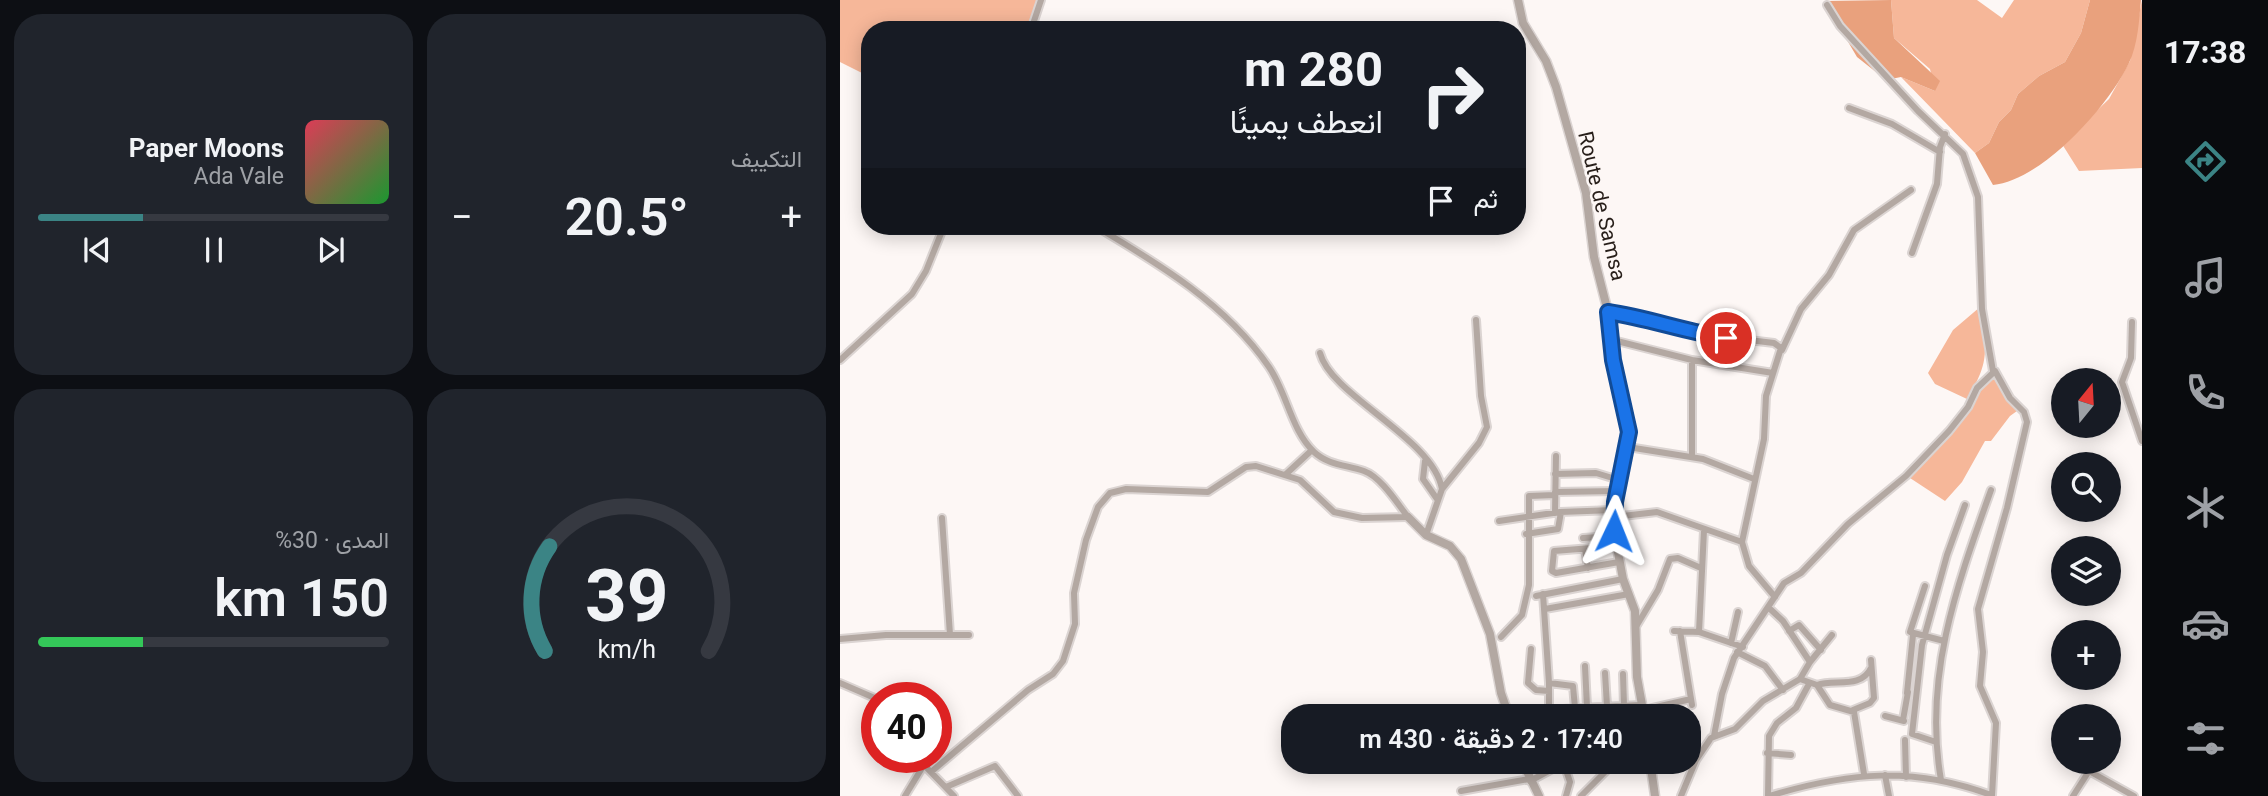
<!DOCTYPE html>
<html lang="ar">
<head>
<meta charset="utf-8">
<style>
	body { margin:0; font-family:Roboto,Vazirmatn,sans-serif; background:#20242c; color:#f1f3f6; direction:rtl; height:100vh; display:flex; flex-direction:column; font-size:26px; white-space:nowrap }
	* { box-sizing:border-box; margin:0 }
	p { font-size:23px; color:#9ea1a6 }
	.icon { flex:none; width:38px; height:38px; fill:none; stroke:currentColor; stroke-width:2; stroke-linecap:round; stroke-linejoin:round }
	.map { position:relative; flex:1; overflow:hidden; direction:ltr }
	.panel { display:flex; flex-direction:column; gap:14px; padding:14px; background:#0d0f14; width:840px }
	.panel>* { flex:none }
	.guide { position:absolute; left:21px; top:21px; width:665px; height:214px; border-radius:28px; box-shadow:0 4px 18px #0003; direction:rtl; background:#171b24; color:#f1f3f6; overflow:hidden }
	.needle { width:46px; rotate:18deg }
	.controls { position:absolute; left:1211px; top:368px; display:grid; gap:14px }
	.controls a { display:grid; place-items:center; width:70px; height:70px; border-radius:50%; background:#171b24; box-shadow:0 4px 18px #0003; font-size:35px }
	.speed { position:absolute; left:21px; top:682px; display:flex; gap:14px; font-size:35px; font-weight:700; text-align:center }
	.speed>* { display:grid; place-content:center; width:91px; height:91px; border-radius:50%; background:#171b24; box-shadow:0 4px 18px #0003; line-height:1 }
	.speed .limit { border:10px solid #d22; background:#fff; color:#111 }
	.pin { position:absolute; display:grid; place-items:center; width:60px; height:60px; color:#fff; margin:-30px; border:4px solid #fff; border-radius:50%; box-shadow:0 2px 7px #0007 }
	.me { position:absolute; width:77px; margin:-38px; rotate:2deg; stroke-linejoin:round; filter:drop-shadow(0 0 5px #0008) }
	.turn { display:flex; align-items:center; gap:24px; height:147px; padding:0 28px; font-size:32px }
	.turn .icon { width:91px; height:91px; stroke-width:2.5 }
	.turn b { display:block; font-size:49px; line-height:60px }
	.then { display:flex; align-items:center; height:66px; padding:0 28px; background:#0003; gap:14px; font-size:26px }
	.big { font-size:52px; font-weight:600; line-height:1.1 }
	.panel .card { flex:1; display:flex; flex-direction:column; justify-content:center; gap:10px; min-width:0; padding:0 24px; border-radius:28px; background:#20242c }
	.panel .dial { align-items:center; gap:0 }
	.dial svg { height:182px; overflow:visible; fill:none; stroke:#363941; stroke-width:7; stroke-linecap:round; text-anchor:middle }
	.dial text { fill:#f1f3f6; stroke:none }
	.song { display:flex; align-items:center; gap:21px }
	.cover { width:84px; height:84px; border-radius:10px; background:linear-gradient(135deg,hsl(350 70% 55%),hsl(130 70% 35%)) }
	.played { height:7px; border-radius:4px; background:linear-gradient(90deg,#3b8485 30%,#363941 30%) }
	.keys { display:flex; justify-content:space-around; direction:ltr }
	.heat { display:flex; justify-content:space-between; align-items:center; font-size:38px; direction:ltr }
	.charge { height:10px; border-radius:5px; background:linear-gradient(90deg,#34c759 30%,#363941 0) }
	.panel .tiles { flex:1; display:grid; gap:14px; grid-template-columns:repeat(2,1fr) }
	.trip { position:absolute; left:441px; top:704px; width:420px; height:70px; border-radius:28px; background:#171b24; box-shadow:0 4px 18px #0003; font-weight:600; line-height:70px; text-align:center; direction:rtl }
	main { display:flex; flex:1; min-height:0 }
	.menu { display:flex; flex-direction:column; width:126px; justify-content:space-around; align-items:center; background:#090b0e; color:#9ea1a6 }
	.menu .icon { width:49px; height:49px }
	.menu .on { color:#3b8485 }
	.menu b { font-size:32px; color:#f1f3f6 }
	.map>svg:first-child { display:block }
	.green { fill:#f6b799 }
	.forest { fill:#e9a17d }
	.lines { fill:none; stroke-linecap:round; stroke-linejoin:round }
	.minor-casing { stroke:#dbd4d2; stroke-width:10 }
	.tertiary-casing { stroke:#dbd4d2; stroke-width:11 }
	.minor { stroke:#b3a8a2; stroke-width:6 }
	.tertiary { stroke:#b3a8a2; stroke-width:8 }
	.route-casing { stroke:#114b97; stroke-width:18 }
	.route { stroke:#1a73e8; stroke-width:12 }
	.labels { text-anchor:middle; stroke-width:5; stroke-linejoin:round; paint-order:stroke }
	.street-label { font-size:21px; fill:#271e19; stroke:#fdf7f5 }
</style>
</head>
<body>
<main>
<nav class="menu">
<b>17:38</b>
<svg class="icon on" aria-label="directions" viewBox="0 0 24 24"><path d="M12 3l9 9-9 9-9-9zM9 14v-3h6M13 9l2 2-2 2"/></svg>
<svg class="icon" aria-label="music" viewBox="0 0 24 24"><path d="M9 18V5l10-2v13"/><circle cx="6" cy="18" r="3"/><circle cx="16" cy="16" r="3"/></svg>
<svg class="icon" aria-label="phone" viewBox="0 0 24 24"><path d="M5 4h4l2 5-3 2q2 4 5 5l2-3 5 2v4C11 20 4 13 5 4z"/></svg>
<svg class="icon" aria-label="climate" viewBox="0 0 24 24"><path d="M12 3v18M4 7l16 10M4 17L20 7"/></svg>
<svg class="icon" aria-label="car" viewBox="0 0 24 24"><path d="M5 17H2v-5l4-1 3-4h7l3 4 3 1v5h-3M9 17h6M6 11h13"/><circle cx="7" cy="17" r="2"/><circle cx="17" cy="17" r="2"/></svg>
<svg class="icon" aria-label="filters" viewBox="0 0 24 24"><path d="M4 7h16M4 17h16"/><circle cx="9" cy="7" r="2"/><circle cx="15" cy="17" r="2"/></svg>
</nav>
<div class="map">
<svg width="1302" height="796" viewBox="0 0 1302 796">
	<rect width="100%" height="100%" fill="#fdf7f5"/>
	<!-- green -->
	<path class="green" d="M0,0H199L185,30H30V77L0,62Z
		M1051,0H1137L1162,18L1174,0H1250L1241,33L1225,62L1199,76L1178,94L1171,110L1159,122L1149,143L1135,153L1061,77L1095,91L1090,69L1054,38Z
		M1302,0V168L1239,171L1222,144L1269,99L1290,61Z
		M1140,307C1146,350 1151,360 1127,399L1095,384L1088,373L1113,330Z
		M1152,376L1177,411L1170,416L1151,441H1145L1122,482L1105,501L1070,478L1132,409L1136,393Z"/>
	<!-- forest -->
	<path class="forest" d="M1051,0L1054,38L1100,81L1095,91L1061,77L1046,80L1017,57L984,1Z
		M1250,0H1301C1299,21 1298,44 1289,63C1269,106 1201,181 1153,185L1135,153L1149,143L1159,122L1171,110L1178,94L1199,76L1225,62L1241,33Z"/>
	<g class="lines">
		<!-- minor casing -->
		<g class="minor-casing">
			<path id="minor" d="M987,5L1000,26L1078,111L1123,154L1138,197L1142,309L1153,371
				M191,30L201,0
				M1009,108L1052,124L1100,152
				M1072,253L1097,184L1100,147L1105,134
				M768,312L806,318L867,335L934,343L941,348L926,396L924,439L902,542L909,566L935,597
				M1292,322L1291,358L1282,382L1302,441
				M769,339L852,360L933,373
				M942,350L961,309L989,275L1014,230L1071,190
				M480,353C491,396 593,438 602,489
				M0,360L72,294L86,271L104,226
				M788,447L863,459L914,479
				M852,456V360
				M585,461L583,479L597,499
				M715,474L756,473L779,480
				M445,475L472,450
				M715,492L777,491
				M715,513L716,456
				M774,517L817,512L902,542
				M102,518L110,635
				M659,521L720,512L774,510
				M864,530L859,632L903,647
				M686,534L718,529L721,512
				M586,535L602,489L639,443L647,427L641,396L636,320
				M743,538L775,536
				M776,546L714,551L712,571L716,573L779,562
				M745,549L748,568
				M1085,586L1070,632L1104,641
				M703,594L709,683
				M696,596L783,579
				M705,609L789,594
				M797,625L818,590L830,559L838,558L861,568
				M834,631L859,632
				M840,631L852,705
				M949,631L959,625L981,650
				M661,637L682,615L689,585V496L715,495
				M0,639L46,635H129
				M891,643L898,612
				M691,649L688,683L696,690L709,691
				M897,652L925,666L943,690
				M970,662L992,635
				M745,666L747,707
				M765,673L767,706
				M783,674L784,706
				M960,679L977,685L990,705L1014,712L1024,774
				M0,683L37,699
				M977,685C995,679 1021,689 1031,668
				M1067,693L1073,635
				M803,710L851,699
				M1013,710L1030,703L1034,698L1031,660
				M667,712L801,705
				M709,716V683L733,686L735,708
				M1045,716L1064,721
				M1063,720L1068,692
				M874,736L882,694L894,658L944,583L961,573L1008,524L1066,476L1109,431L1128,407L1137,388L1155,371L1170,398L1184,412L1187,422L1167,508L1138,609L1143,652L1140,686L1156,723L1152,796
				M1065,740L1066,777
				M1096,742L1072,734L1082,645L1107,555L1125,505
				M927,753L951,755
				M723,761L730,782L726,796
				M83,764L114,796
				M91,772L188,690L213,674L223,661L235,624L234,593L246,540L258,507L270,493L286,489L368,492L406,467L416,466L460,480L494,512L522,518L568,517C557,503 541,477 524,471C506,465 488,465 474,452C451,430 447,393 429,367C386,304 319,264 255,226
				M1045,775L1049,796
				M1101,780C1083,677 1117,585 1151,490
				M690,781L727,761
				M106,787L155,766L178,796
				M621,791L689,779
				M65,796L82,768V758
				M741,796L770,767L786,761
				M841,796L856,760L871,738L895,729L923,701L960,679L970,662L943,621L929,608
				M928,796L929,736L937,723L956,708L969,684
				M929,796C1009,772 1072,766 1151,795
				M1233,796L1249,771L1294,796"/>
		</g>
		<!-- tertiary casing -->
		<g class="tertiary-casing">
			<path id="tertiary" d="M678,0L683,23L706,61L716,87L746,193L754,257L768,312L773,361L788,422V447L775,502L774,531L783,579L795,611L797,677L804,716
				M568,517L586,535L610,546L621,559L650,634L661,693L669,716
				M682,761L699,796
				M810,761L815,796"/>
		</g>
		<!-- minor -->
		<use href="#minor" class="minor"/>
		<!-- tertiary -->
		<use href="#tertiary" class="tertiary"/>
	</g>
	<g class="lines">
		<!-- route casing -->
		<g class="route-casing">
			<path id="route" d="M774,531L775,502L789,432L773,360L768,312C808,318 846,332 886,338"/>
		</g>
		<!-- route -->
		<use href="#route" class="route"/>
	</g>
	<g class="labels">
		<!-- street labels -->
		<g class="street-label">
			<text transform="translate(762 206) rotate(77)" y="7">Route de Samsa</text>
		</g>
	</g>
</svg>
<div class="controls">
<a><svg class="needle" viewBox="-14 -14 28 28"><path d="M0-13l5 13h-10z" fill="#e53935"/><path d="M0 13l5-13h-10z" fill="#9ea1a6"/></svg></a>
<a><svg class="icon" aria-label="search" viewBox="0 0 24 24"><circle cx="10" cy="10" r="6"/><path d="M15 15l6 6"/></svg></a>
<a><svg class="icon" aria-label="layers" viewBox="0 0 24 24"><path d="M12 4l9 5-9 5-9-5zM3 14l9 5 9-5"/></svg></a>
<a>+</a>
<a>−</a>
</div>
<div class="speed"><div class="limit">40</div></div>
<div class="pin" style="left:886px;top:338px;background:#d93025"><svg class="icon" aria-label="arrive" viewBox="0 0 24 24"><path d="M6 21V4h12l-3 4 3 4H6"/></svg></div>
<svg class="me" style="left:774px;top:531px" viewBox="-20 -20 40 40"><path d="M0-17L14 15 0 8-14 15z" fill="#1a73e8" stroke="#fff" stroke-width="4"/></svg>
<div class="trip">17:40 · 2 دقيقة · 430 m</div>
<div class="guide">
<div class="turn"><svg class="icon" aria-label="right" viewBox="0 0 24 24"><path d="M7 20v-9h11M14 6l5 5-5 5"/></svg><div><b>280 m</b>انعطف يمينًا</div></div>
<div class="then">ثم<svg class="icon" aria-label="arrive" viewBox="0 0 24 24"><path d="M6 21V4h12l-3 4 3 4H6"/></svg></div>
</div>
</div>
<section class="panel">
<div class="tiles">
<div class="card"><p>التكييف</p>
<div class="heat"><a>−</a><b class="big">20.5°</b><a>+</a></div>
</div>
<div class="card">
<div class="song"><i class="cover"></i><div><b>Paper Moons</b><p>Ada Vale</p></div></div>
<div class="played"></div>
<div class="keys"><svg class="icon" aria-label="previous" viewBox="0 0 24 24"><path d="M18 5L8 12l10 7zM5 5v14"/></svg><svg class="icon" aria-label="pause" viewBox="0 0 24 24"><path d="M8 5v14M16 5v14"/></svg><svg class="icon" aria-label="next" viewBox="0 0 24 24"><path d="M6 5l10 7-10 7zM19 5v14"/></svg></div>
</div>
<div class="card dial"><svg viewBox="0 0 100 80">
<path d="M14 69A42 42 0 1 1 86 69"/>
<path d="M14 69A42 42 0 0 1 16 23" stroke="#3b8485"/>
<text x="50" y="56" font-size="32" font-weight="700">39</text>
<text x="50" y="72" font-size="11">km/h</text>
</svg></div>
<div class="card"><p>المدى · 30%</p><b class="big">150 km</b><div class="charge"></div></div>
</div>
</section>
</main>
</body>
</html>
